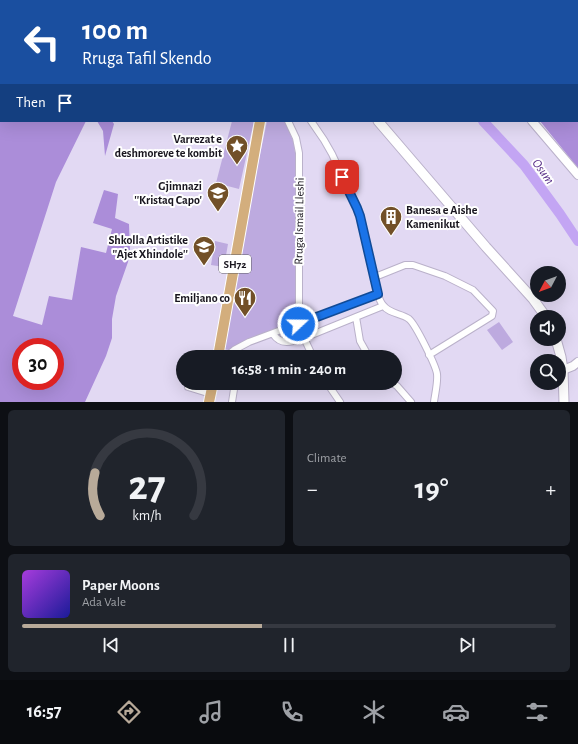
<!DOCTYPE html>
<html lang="en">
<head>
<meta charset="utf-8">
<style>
	body { margin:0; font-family:"Alegreya Sans",sans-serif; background:#20242c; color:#f1f3f6; height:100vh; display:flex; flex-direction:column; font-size:15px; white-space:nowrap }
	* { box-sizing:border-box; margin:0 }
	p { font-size:13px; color:#9ea1a6 }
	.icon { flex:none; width:22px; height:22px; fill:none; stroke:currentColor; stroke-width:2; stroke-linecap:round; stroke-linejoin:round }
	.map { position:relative; height:402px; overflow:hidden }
	.drawer { display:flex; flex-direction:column; gap:8px; padding:8px; background:#0d0f14; flex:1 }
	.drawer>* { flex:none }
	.hud { position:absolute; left:0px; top:0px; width:578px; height:122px; box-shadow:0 4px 16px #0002; background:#1a4fa0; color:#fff; overflow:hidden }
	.needle { width:26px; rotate:229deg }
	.tools { position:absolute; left:530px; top:266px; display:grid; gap:8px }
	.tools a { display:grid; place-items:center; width:36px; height:36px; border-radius:50%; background:#171b24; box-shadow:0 4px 16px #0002; font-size:20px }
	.speed { position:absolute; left:12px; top:338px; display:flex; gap:8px; font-size:20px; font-weight:700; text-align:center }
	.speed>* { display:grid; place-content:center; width:52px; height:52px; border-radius:50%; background:#171b24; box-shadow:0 4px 16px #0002; line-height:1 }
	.speed .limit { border:6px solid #d22; background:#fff; color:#111 }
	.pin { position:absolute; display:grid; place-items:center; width:34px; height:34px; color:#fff; margin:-17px; border-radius:8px; box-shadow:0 2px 6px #0006 }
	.me { position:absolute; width:44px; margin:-22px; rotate:69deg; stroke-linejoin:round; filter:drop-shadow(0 0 3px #0008) }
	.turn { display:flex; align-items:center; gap:14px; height:84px; padding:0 16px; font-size:18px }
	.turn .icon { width:52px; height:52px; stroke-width:2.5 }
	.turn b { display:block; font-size:28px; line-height:34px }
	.then { display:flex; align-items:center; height:38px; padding:0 16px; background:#0003; gap:8px; font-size:15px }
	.big { font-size:30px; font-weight:700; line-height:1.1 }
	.drawer .tile { flex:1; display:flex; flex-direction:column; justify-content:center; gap:6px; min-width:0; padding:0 14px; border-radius:6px; background:#20242c }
	.drawer .dial { align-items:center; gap:0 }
	.dial svg { height:104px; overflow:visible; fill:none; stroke:#363941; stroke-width:7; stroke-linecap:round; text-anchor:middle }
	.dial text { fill:#f1f3f6; stroke:none }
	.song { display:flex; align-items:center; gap:12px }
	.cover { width:48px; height:48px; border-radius:6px; background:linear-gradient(135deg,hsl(280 70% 55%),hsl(240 70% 35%)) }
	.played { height:4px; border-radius:2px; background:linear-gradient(90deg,#b8aa99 45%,#363941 45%) }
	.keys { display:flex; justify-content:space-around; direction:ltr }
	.heat { display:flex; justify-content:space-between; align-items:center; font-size:22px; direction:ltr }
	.drawer .tiles { flex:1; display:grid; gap:8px; grid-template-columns:1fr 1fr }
	.tile:last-child { grid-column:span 2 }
	.trip { position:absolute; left:176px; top:350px; width:226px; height:40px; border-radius:20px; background:#171b24; box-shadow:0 4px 16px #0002; font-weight:700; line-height:40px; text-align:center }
	.dock { display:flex; height:64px; justify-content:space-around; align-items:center; background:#090b0e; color:#9ea1a6 }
	.dock .icon { width:28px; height:28px }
	.dock .current { color:#b8aa99 }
	.dock b { font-size:18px; color:#f1f3f6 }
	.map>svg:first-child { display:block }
	.green { fill:#bdaadf }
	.forest { fill:#ab8dd9; fill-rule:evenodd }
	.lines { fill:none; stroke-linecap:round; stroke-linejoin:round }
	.river { stroke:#c3a5f3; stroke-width:10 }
	.pedestrian-casing { stroke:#bab1ca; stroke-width:7 }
	.minor-casing { stroke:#bab1ca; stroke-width:8 }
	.tertiary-casing { stroke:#bab1ca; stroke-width:10 }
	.secondary-casing { stroke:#bab1ca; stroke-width:11 }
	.primary-casing { stroke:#fff; stroke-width:12 }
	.pedestrian { stroke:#fff; stroke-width:5 }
	.minor { stroke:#fff; stroke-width:6 }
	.tertiary { stroke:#fff; stroke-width:8 }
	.secondary { stroke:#fff; stroke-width:9 }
	.primary { stroke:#d3ae7d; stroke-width:10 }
	.route-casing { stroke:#114b97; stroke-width:10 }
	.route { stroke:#1a73e8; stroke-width:7 }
	.labels { text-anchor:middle; stroke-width:4; stroke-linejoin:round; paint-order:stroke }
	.shield { fill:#fff; stroke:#5d5b62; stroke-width:1 }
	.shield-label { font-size:11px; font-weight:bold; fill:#18151e }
	.poi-label { font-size:12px; font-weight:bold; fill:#18151e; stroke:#fff; text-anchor:end }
	.street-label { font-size:12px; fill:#18151e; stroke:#fff }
	.water-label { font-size:13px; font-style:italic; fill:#582f88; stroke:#fff }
</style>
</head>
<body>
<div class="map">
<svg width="578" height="402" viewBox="0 0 578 402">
	<rect width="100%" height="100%" fill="#e2d9f3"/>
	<!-- green -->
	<path class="green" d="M232,121H254L239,189L216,183Z
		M267,121H285L294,143L296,162L295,208L296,322L239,344L229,350L223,349L254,174L257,169Z
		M215,241L228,244L224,267L211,265Z
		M499,322L513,342L502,350L487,330Z"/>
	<!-- forest -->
	<path class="forest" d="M0,0H104V1H1V121H86L56,182L13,316L42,325L49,296L72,300L81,247L106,253L112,229L93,223L104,190L118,194L115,218L129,224L130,251L128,262L116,296L112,319V338L106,356L85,402H0ZM21,347H55V381H21Z
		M133,0H264L266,1H135Z
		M433,0H578V168L540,121H577V1H433Z
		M97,121H112L114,124L105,156L103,131Z"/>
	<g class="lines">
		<!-- river -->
		<path class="river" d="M321,0L323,1
			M483,121L524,165L560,214L578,241"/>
		<!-- pedestrian casing -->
		<g class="pedestrian-casing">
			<path id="pedestrian" d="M237,1V0"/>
		</g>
		<!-- minor casing -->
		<g class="minor-casing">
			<path id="minor" d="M288,121L296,138L299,153V324
				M311,121L324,140L332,154L357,208L362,224L378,294C379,298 380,302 383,305C389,314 401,313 409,319C416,325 436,366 437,374C438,382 435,394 434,402
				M375,277L405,265H413L445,276L473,290L493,311L492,316L429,355
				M356,317L360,341L369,357
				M273,334C281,346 292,342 304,338L313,357
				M304,338L383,306
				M229,354L234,350L249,342L378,294
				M327,383L340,402
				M392,383L397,386L411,402
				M188,387L211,394
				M232,402L235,383"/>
		</g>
		<!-- tertiary casing -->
		<g class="tertiary-casing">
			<path id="tertiary" d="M408,0L409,1
				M532,121L578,175
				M563,370L573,366L578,362"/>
		</g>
		<!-- secondary casing -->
		<g class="secondary-casing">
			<path id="secondary" d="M378,121L486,247L533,299L546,317
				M556,339L561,357L563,370L564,402"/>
		</g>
		<!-- primary casing -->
		<g class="primary-casing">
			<path id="primary" d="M223,0L224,1
				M218,357L260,121
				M209,402L213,383"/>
		</g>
		<!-- pedestrian -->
		<use href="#pedestrian" class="pedestrian"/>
		<!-- minor -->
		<use href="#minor" class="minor"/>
		<!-- tertiary -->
		<use href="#tertiary" class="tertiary"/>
		<!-- secondary -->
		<use href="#secondary" class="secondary"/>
		<!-- primary -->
		<use href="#primary" class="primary"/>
	</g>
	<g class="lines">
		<!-- route casing -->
		<g class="route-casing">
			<path id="route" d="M298,324L378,294L360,216L357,208L342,177"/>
		</g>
		<!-- route -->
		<use href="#route" class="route"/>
	</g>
	<!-- icons -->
	<defs>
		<g id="sight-pin" transform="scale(1.15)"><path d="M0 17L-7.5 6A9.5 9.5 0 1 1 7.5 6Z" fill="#725028" stroke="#fff"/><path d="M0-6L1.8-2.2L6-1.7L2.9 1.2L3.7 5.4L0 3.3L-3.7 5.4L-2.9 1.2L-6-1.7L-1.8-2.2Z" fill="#fff"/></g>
		<g id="school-pin" transform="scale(1.15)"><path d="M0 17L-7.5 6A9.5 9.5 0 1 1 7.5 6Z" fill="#725028" stroke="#fff"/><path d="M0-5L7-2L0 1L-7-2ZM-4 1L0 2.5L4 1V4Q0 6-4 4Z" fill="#fff"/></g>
		<g id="building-pin" transform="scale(1.15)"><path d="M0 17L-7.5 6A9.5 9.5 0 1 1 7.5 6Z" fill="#725028" stroke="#fff"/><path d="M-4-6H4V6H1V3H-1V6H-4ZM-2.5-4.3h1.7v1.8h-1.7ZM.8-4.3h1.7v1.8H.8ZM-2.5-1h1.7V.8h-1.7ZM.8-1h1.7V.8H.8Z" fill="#fff"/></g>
		<g id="restaurant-pin" transform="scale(1.15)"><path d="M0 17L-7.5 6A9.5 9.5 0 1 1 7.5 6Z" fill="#725028" stroke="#fff"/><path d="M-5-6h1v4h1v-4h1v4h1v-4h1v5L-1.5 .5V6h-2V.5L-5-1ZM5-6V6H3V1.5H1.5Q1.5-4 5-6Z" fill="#fff"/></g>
	</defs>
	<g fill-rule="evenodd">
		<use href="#sight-pin" x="237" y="146"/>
		<use href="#school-pin" x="218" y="193"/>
		<use href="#building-pin" x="391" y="217"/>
		<use href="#school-pin" x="204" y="247"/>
		<use href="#restaurant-pin" x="245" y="298"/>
	</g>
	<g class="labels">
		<!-- shield labels -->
		<rect class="shield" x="219" y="255" width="32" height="18" rx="3"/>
		<g class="shield-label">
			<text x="235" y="268">SH72</text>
		</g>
		<!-- poi labels -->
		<g class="poi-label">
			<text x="222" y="143">Varrezat e<tspan x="222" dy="14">deshmoreve te kombit</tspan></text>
			<text x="202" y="190">Gjimnazi<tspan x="202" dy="14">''Kristaq Capo'</tspan></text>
			<text x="406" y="214" text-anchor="start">Banesa e Aishe<tspan x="406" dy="14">Kamenikut</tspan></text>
			<text x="188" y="244">Shkolla Artistike<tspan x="188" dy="14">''Ajet Xhindole''</tspan></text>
			<text x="230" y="302">Emiljano co</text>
		</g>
		<!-- street labels -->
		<g class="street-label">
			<text transform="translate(299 221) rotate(-89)" y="4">Rruga Ismail Lleshi</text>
		</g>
		<!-- water labels -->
		<g class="water-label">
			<text transform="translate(544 171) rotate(54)" y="5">Osum</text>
		</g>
	</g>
</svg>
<div class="tools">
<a><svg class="needle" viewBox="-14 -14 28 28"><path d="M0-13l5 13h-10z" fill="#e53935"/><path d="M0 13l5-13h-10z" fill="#9ea1a6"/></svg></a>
<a><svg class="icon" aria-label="sound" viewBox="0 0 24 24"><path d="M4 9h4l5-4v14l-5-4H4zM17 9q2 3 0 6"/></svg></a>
<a><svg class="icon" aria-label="search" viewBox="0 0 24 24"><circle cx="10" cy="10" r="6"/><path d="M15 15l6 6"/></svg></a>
</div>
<div class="speed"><div class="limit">30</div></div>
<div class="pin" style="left:342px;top:177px;background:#d93025"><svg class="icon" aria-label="arrive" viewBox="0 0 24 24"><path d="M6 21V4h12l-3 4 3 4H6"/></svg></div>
<svg class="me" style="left:298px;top:324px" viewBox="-20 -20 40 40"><circle r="17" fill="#1a73e8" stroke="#fff" stroke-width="3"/><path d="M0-11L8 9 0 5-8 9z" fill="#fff"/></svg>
<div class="trip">16:58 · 1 min · 240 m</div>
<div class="hud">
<div class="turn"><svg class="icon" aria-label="left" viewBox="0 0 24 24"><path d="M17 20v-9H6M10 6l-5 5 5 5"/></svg><div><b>100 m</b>Rruga Tafil Skendo</div></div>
<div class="then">Then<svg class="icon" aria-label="arrive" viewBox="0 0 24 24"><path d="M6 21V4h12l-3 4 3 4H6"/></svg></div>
</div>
</div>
<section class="drawer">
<div class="tiles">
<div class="tile dial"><svg viewBox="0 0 100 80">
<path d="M14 69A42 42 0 1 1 86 69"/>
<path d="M14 69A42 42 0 0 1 10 36" stroke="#b8aa99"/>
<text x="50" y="56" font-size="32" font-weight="700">27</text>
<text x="50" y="72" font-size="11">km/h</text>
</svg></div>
<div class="tile"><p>Climate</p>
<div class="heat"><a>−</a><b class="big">19°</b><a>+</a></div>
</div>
<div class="tile">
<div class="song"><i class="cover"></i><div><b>Paper Moons</b><p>Ada Vale</p></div></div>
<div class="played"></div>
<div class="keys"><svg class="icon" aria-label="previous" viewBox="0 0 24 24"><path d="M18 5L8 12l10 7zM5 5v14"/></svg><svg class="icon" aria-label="pause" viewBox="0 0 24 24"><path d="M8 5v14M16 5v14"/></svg><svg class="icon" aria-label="next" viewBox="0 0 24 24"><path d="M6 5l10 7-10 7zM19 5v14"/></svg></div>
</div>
</div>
</section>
<nav class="dock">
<b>16:57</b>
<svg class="icon current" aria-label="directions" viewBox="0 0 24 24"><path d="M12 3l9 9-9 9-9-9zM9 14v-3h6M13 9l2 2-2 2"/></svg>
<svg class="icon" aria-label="music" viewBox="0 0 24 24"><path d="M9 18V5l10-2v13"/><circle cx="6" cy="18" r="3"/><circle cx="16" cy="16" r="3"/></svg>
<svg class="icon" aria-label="phone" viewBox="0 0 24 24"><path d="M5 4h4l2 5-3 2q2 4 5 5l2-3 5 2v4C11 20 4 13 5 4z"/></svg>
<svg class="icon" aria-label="climate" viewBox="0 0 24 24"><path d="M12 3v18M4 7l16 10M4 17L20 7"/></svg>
<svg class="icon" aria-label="car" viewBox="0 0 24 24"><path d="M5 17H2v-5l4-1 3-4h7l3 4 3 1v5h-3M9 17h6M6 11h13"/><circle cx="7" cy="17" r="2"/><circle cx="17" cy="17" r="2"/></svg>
<svg class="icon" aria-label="filters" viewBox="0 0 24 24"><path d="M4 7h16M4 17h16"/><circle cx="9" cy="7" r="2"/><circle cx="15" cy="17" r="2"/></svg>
</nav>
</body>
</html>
